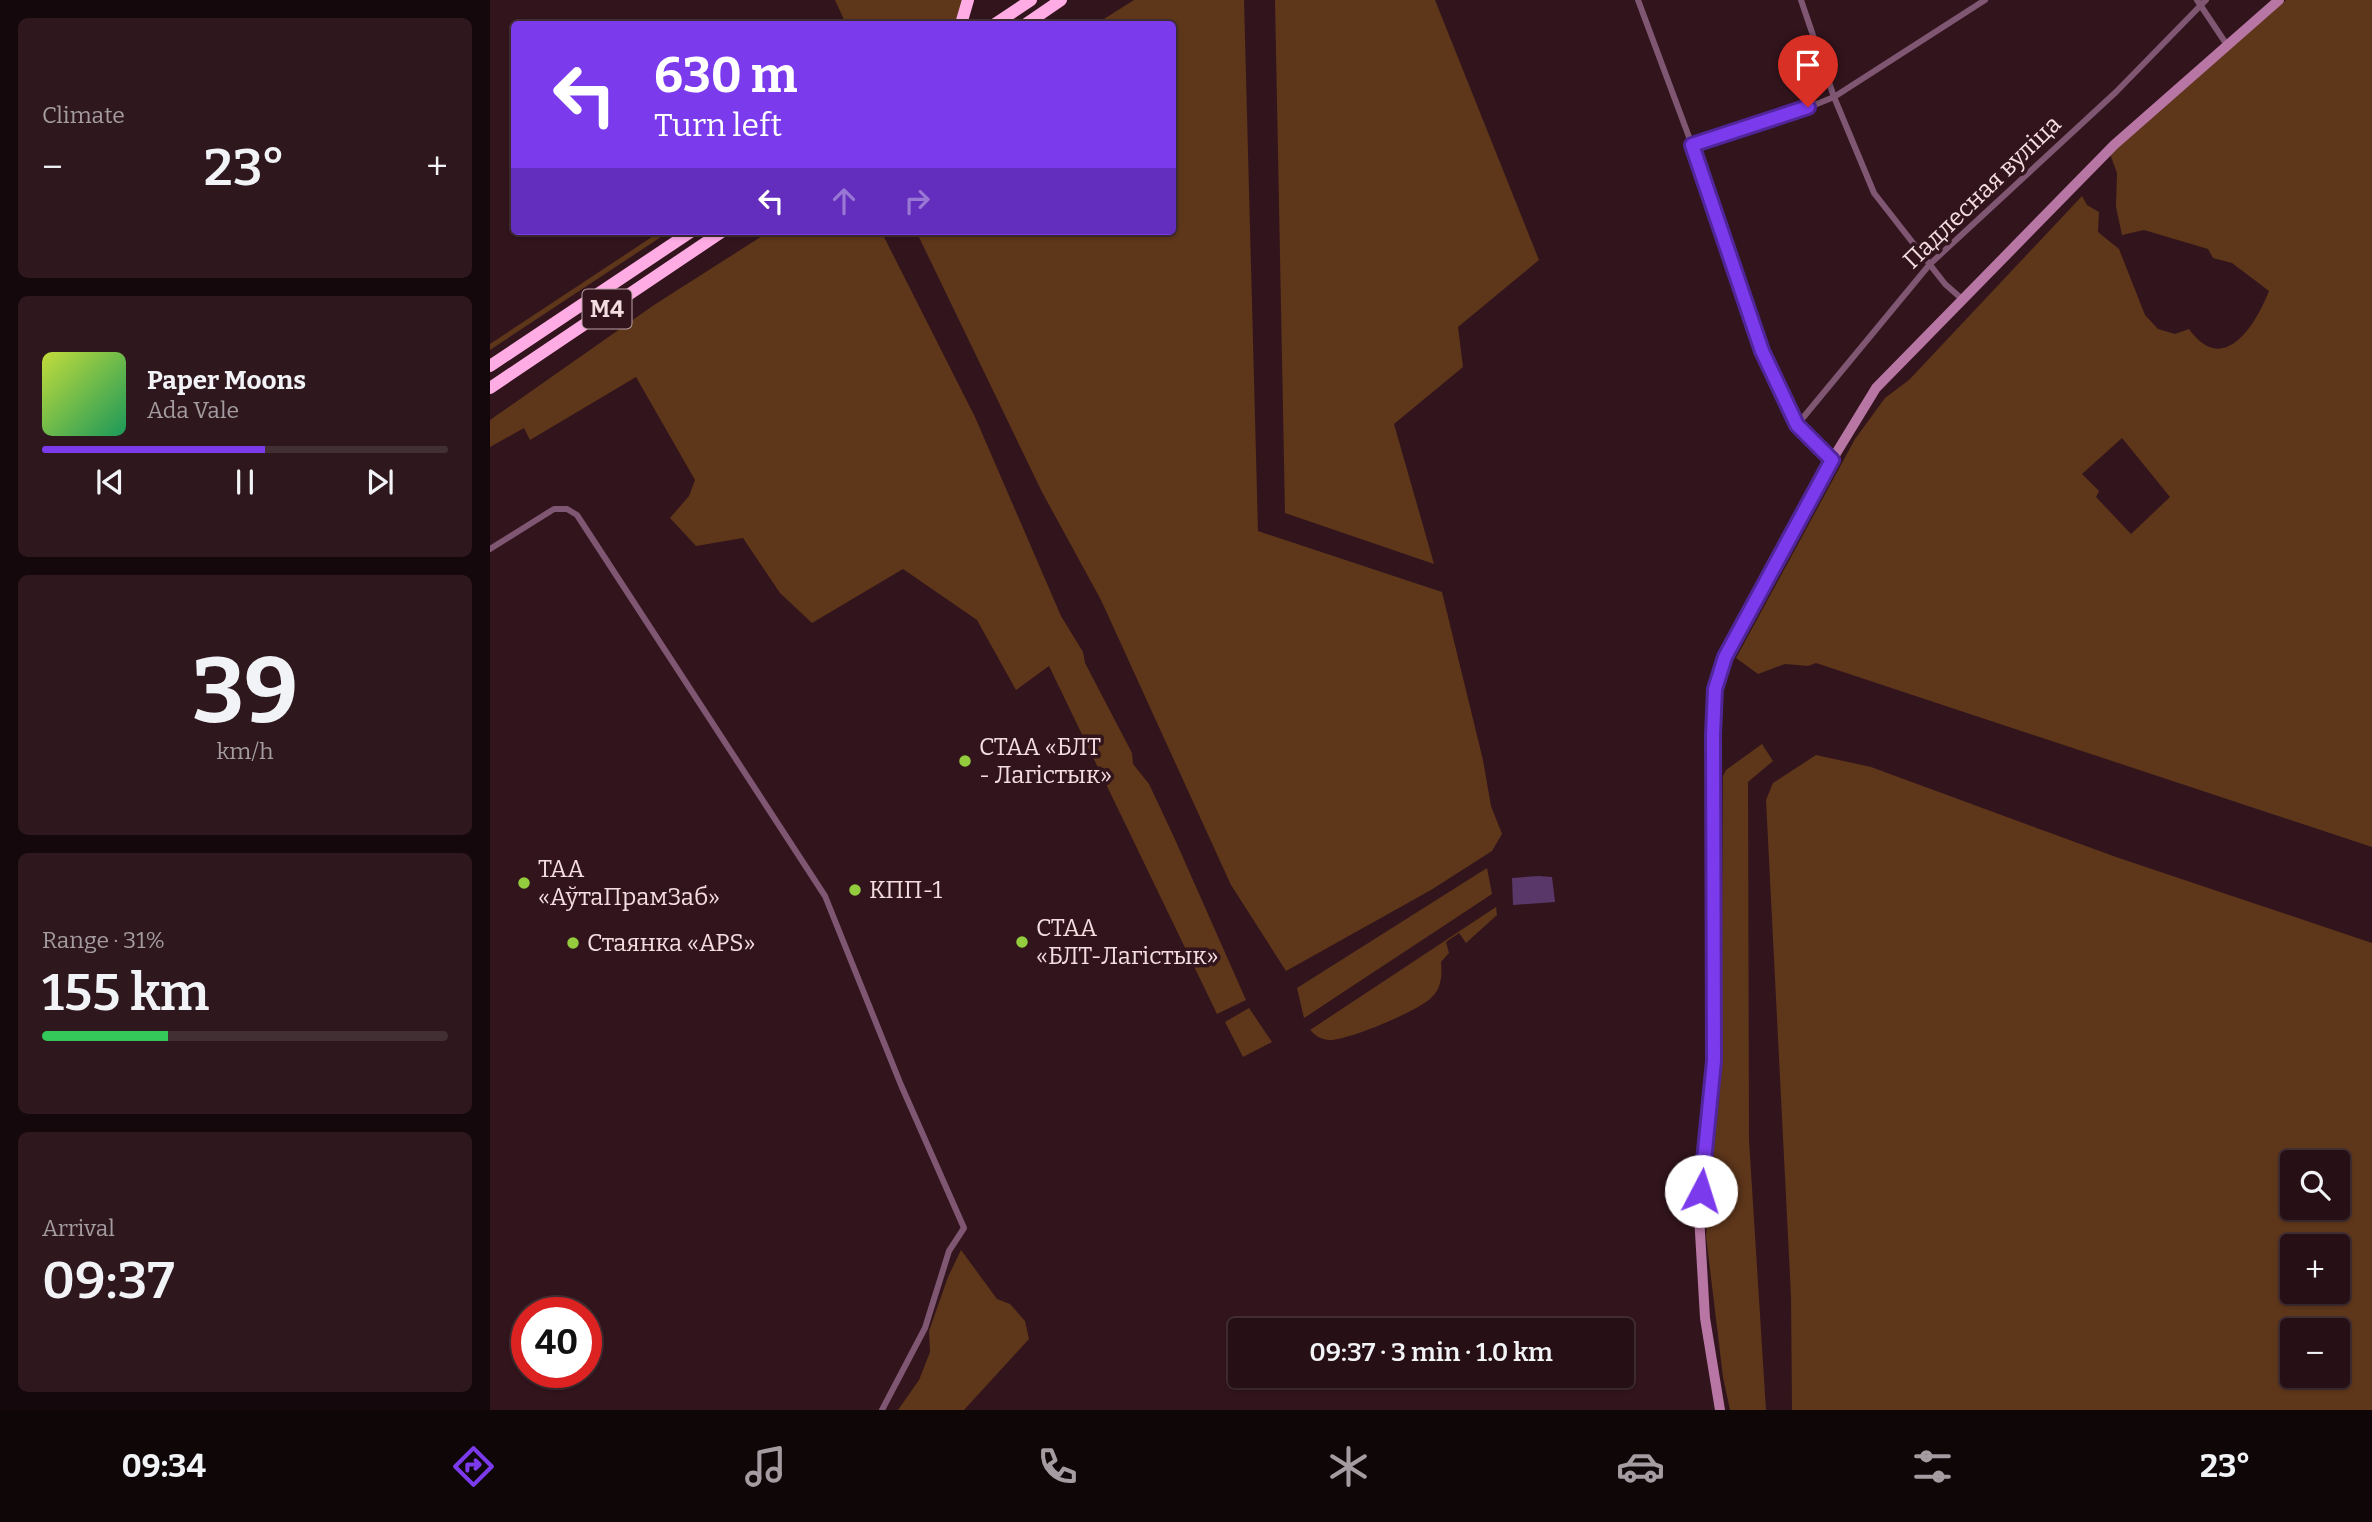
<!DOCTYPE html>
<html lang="en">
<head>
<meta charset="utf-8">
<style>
	body { margin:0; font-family:Bitter,serif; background:#2e181e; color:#f1f3f6; height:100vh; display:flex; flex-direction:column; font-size:26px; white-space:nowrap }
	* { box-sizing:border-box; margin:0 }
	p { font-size:23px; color:#a49ca0 }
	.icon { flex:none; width:38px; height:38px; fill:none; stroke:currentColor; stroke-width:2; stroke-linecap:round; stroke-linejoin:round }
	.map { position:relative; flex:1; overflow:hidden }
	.sheet { display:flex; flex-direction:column; gap:18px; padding:18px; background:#15080c; width:490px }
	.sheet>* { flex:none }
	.guide { position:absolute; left:21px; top:21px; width:665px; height:214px; border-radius:7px; box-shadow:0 2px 5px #0004,0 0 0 2px #422f34; background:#7c3aed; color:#fff; overflow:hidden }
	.buttons { position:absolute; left:1790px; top:1150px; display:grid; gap:14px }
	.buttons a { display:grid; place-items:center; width:70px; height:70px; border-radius:7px; background:#260f15; box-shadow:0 2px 5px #0004,0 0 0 2px #422f34; font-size:35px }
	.speed { position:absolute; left:21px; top:1297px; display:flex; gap:14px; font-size:35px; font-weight:700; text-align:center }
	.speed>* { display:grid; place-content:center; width:91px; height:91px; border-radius:50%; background:#260f15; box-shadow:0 2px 5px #0004,0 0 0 2px #422f34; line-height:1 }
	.speed .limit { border:10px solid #d22; background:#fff; color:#111 }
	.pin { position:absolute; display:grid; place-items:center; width:60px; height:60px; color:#fff; margin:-72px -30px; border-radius:50% 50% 50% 0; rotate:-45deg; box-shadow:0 0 7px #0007 }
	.pin .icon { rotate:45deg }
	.me { position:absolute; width:77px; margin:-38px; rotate:5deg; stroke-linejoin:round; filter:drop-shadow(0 0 5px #0008) }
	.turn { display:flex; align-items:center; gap:24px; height:147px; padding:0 28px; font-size:32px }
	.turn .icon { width:91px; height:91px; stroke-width:2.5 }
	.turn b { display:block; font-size:49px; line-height:60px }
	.lanes { display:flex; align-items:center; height:66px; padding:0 28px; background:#0003; justify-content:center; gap:35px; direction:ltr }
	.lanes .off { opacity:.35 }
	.big { font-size:52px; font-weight:600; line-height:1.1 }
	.sheet .widget { flex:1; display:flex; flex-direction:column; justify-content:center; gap:10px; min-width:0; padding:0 24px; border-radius:10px; background:#2e181e }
	.sheet .dial { align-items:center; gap:0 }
	.dial b { font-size:91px; line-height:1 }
	.song { display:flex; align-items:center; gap:21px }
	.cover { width:84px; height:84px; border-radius:10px; background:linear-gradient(135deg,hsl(70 70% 55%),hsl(150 70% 35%)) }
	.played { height:7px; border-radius:4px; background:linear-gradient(90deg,#7c3aed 55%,#422f34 55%) }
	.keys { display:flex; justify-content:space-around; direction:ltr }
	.heat { display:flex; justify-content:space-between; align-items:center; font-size:38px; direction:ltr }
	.charge { height:10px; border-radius:5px; background:linear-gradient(90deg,#34c759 31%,#422f34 0) }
	.trip { position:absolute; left:738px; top:1318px; width:406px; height:70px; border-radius:7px; background:#260f15; box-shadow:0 2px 5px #0004,0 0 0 2px #422f34; font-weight:600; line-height:70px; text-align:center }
	.tabs { display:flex; height:112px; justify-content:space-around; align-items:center; background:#0f0608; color:#a49ca0 }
	.tabs .icon { width:49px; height:49px }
	.tabs .active { color:#7c3aed }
	.tabs b { font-size:32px; color:#f1f3f6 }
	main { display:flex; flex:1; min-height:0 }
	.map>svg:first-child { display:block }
	.green { fill:#5e361a; fill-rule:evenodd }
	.water { fill:#593869 }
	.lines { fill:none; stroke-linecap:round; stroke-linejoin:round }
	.street { stroke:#805773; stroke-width:6 }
	.secondary { stroke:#b776a3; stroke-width:10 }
	.highway { stroke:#fface4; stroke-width:12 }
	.route-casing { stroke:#51269a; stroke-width:18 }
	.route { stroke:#7c3aed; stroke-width:12 }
	.poi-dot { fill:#93cc3d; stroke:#32141c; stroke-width:2.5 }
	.labels { text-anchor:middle; stroke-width:7; stroke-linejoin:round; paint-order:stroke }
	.shield { fill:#32141c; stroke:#b9a1a6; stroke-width:2 }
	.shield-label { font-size:23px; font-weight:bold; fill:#f3dde1 }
	.street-label { font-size:24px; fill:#f3dde1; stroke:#32141c }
	.poi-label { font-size:24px; fill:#f3dde1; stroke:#32141c; text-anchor:start }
</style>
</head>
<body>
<main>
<section class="sheet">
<div class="widget"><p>Climate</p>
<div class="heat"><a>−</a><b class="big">23°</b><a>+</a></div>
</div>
<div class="widget">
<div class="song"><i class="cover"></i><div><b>Paper Moons</b><p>Ada Vale</p></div></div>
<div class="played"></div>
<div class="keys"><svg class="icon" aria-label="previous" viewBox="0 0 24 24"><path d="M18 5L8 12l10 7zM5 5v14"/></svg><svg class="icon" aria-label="pause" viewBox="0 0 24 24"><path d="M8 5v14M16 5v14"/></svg><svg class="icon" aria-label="next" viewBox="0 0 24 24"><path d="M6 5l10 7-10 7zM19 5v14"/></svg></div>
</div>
<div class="widget dial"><b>39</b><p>km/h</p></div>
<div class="widget"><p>Range · 31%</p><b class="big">155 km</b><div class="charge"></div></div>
<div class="widget"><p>Arrival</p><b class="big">09:37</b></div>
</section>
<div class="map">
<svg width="1882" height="1410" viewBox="0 0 1882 1410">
	<rect width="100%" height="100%" fill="#32141c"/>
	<!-- green -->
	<path class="green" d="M345,0H473L465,24H356Z
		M644,0H754L768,531L952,592L993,760L1001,806L1012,834L1002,851L941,890L796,971L741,885L611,600L552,492L426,231H682V24H606Z
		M785,0H945L1049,260L968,327L973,367L904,424L944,564L795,513Z
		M1796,0H1882V847L1326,663L1318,666L1295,664L1268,674L1246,658L1365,439L1395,398L1419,380L1592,196L1597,205L1609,212L1608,232L1629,249L1655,315L1668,329L1685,334L1699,329C1734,378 1766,324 1779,291L1742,263L1723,258L1718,249L1654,230L1632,235L1626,207L1627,173L1620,154ZM1632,438L1680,497L1641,534L1606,497L1609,491L1592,474Z
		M171,231H180L0,350V344Z
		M280,231H391L485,417L571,616L593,652L595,663L642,753L643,764L659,784L683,835L756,1000L727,1014L559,666L526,690L487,620L413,569L322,623L290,593L253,538L206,546L180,518L199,496L205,480L146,377L40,440L34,428L0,447V420L164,305Z
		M1272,744L1283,761L1258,782L1259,1140L1276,1410H1240L1233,1377L1216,1236L1231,1069L1233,776L1236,770Z
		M1326,755L1381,767L1626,857L1882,943V1410H1302L1301,1296L1276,800L1283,783ZM1802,1162H1848V1208H1802ZM1802,1246H1848V1292H1802ZM1802,1330H1848V1376H1802Z
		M997,868L1002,894L814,1018L807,988Z
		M1006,907L1007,915L976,943L969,933L956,942L959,953L951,962C952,975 952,988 941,998C928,1011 857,1041 839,1040C830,1039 826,1036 820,1030Z
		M759,1008L782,1042L753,1057L735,1022Z
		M471,1250L507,1299L520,1304L535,1321L539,1339L474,1410H408L429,1380L440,1352L439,1331L458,1277Z"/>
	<!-- water -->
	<path class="water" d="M1049,876L1062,877L1065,902L1023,905L1022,878Z"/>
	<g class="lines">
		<!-- street -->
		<path class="street" d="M1148,0L1202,145L1272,351L1307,425L1342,460
			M1311,0L1344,97L1384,193L1455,284L1472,299
			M1707,0L1737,45
			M1202,145L1292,118L1344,97L1495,0
			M1307,425L1440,264L1626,92L1716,0
			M0,549L64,509H77L87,515L335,896L411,1085L474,1228L459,1251L435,1328L392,1410"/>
		<!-- secondary -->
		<path class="secondary" d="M1230,1410L1215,1318L1209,1215L1224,1061L1223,734L1229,673L1331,478L1386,388L1624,145L1789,0"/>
		<!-- highway -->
		<path class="highway" d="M471,24L478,0
			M505,24L541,0
			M536,24L571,0
			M0,366L202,231
			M0,388L233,231"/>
	</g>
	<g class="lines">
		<!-- route casing -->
		<g class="route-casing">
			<path id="route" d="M1211,1191L1224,1061L1223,734L1225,689L1235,657L1342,460L1307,425L1272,351L1202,145L1318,107"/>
		</g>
		<!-- route -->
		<use href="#route" class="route"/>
	</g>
	<!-- markers -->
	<g class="poi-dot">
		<circle cx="475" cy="761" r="7"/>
		<circle cx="34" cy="883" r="7"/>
		<circle cx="365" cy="890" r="7"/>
		<circle cx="532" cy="942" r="7"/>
		<circle cx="83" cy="943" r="7"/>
	</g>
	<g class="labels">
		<!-- shield labels -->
		<rect class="shield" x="92.5" y="289.5" width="49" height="39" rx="5"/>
		<g class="shield-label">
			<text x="117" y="317">М4</text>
		</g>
		<!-- street labels -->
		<g class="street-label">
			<text transform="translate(1492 192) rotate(-44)" y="8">Падлесная вуліца</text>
		</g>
		<!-- poi labels -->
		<g class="poi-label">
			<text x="489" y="755">СТАА «БЛТ<tspan x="489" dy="28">- Лагістык»</tspan></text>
			<text x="48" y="877">ТАА<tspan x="48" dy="28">«АўтаПрамЗаб»</tspan></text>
			<text x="379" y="898">КПП-1</text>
			<text x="546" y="936">СТАА<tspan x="546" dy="28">«БЛТ-Лагістык»</tspan></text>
			<text x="97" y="951">Стаянка «APS»</text>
		</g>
	</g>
</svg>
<div class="buttons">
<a><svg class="icon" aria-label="search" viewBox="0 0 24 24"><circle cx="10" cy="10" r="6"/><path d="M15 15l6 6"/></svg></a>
<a>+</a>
<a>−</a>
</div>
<div class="speed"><div class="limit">40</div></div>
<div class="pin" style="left:1318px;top:107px;background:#d93025"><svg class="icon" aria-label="arrive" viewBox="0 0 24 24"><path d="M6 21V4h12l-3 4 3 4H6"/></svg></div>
<svg class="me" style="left:1211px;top:1191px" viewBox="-20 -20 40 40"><circle r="19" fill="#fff"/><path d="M0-13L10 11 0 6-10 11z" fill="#7c3aed"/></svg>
<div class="trip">09:37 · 3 min · 1.0 km</div>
<div class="guide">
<div class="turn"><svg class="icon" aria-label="left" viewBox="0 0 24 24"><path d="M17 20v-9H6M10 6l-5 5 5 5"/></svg><div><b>630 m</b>Turn left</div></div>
<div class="lanes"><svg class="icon" aria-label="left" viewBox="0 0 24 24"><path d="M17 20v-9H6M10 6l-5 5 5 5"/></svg><svg class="icon off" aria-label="ahead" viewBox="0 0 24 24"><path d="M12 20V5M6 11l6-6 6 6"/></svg><svg class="icon off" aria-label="right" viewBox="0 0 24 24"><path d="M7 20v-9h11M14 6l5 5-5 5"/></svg></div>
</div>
</div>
</main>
<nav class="tabs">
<b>09:34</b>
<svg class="icon active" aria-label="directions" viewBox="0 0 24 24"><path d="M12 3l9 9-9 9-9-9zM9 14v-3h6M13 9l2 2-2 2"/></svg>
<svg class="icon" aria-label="music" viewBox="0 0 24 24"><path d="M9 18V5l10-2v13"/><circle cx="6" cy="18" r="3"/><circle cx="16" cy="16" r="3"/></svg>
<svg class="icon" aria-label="phone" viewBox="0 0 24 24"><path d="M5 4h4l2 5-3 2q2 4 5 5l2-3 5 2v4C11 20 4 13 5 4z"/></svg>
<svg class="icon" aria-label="climate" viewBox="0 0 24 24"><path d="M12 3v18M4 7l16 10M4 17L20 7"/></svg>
<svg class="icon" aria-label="car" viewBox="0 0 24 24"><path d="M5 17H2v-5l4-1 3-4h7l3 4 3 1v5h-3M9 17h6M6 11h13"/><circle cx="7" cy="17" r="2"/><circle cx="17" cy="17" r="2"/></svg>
<svg class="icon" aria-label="filters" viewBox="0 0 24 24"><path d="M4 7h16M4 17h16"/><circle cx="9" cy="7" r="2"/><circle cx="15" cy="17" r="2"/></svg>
<b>23°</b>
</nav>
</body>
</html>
